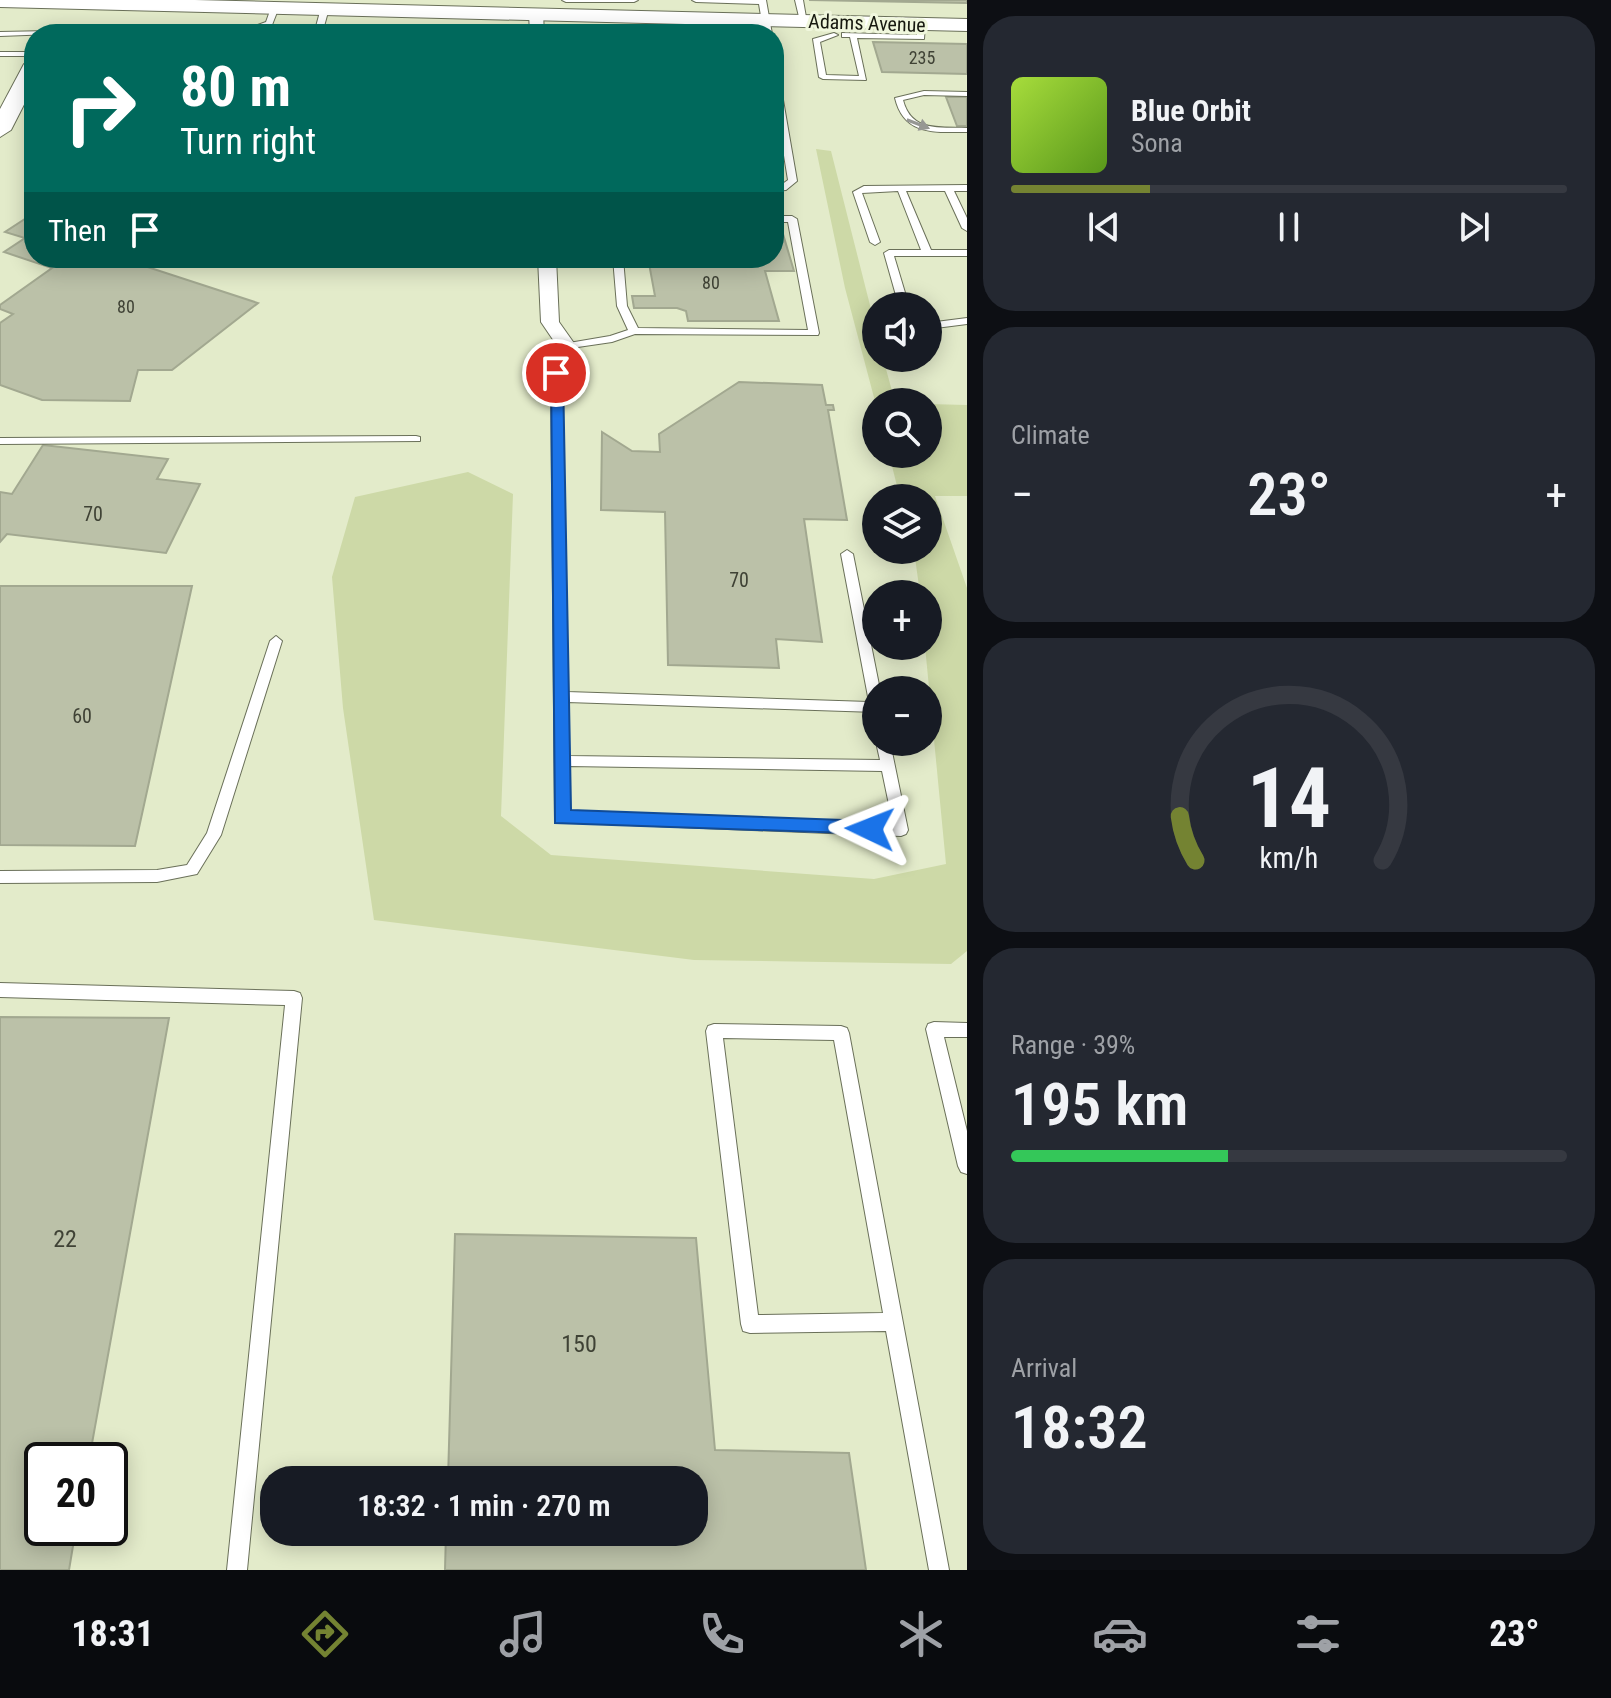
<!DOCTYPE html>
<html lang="en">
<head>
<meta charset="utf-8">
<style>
	body { margin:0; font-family:"Roboto Condensed",sans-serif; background:#242831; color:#f1f3f6; height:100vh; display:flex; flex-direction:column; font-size:30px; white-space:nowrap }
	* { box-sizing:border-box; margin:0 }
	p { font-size:26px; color:#9ea1a6 }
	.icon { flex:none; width:44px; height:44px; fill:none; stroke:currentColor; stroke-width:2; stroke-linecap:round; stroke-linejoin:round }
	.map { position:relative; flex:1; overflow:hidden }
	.panel { display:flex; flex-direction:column; gap:16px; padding:16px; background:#0d0f14; width:644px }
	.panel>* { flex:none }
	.hud { position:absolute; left:24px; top:24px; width:760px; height:244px; border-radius:32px; box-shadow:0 4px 20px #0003; background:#00695c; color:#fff; overflow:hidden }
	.tools { position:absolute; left:862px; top:292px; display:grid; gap:16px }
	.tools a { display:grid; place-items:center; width:80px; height:80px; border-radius:50%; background:#171b24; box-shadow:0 4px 20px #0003; font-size:40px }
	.speed { position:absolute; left:24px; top:1442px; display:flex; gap:16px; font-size:40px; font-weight:700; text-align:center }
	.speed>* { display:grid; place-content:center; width:104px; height:104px; border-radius:50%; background:#171b24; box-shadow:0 4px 20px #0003; line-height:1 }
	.speed .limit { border:4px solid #111; border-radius:12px; background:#fff; color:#111 }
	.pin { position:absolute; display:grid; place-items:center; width:68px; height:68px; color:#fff; margin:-34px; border:4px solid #fff; border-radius:50%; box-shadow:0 2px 8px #0007 }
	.me { position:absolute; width:88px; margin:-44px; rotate:272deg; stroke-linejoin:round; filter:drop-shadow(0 0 6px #0008) }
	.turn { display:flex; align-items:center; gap:28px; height:168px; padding:0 24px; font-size:36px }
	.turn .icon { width:104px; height:104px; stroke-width:2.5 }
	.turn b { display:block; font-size:56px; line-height:68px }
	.then { display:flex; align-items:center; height:76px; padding:0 24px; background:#0003; gap:16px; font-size:30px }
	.big { font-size:60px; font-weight:600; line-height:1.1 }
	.panel .tile { flex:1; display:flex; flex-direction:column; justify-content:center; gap:12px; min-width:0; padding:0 28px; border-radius:32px; background:#242831 }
	.panel .dial { align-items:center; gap:0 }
	.dial svg { height:208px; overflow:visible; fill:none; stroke:#363941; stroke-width:7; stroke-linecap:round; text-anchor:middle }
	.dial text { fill:#f1f3f6; stroke:none }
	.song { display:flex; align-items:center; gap:24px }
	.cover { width:96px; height:96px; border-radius:12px; background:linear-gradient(135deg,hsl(80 70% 55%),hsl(90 70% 35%)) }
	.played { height:8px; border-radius:4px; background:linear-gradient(90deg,#748332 25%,#363941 25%) }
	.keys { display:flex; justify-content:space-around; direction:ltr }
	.heat { display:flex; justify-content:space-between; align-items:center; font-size:44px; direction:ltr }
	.charge { height:12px; border-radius:6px; background:linear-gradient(90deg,#34c759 39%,#363941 0) }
	.trip { position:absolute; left:260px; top:1466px; width:448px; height:80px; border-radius:32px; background:#171b24; box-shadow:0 4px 20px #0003; font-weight:600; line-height:80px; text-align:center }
	.dock { display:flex; height:128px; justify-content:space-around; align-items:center; background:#090b0e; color:#9ea1a6 }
	.dock .icon { width:56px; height:56px }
	.dock .selected { color:#748332 }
	.dock b { font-size:36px; color:#f1f3f6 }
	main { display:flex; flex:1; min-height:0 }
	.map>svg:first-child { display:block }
	.built { fill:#e3ebca; fill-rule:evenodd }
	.green { fill:#cdd9a7 }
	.building { fill:#bbc1a8; stroke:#a2a890; stroke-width:2 }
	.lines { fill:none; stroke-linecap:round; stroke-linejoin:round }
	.lane-casing { stroke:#6a7059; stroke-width:2 }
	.street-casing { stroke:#6a7059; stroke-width:2 }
	.secondary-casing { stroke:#6a7059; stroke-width:2 }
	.lane { fill:#fff; fill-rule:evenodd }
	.street { fill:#fff; fill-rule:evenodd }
	.secondary { fill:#fff; fill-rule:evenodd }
	.oneway { fill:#969793 }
	.route { fill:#1a73e8; stroke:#114b97; stroke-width:2 }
	.labels { text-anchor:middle; stroke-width:6; stroke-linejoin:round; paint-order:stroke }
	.far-number-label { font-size:18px; fill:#3f4235 }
	.far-street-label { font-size:20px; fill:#16180f; stroke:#f0f7dd }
	.number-label { font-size:20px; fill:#3f4235 }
	.near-number-label { font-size:24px; fill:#3f4235 }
</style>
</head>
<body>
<main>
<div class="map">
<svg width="967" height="1570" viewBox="0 0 967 1570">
	<rect width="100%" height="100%" fill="#f0f7dd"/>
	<!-- built -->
	<path class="built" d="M0,0H967V1570H0ZM34,34H774V258H34ZM876,306H928V358H876ZM876,402H928V454H876ZM876,498H928V550H876ZM876,594H928V646H876ZM876,690H928V742H876ZM42,1460H110V1528H42ZM274,1480H694V1532H274Z"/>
	<!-- green -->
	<path class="green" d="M816,149L831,151L876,329V358H883L895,402H876V405L845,288Z
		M928,404L967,405V496H935L967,588V951L951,964L694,960L374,920L343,708L332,577L355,497L468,472L513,494L501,816L551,855L874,879L946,864L925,646H928V594H920L914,550H928V498H900L889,454H928Z"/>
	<!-- building -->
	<path class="building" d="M809,0H967V3Z
		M106,26H183L180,34H101Z
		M365,32H486L365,34Z
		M873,42L967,44V74L882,72Z
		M946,97H967V126H957Z
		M34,213V258H120L258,303L172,370H138L130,401L42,400L0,385V323L13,314L0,309V305L52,268L4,252L25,238L5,232Z
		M774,224H780L794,271H765L779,321H688L686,311L677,308H634L632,296H655L648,258H774Z
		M739,382L822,385L826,405H833L834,410H828L847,520L804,519L822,642L776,639L779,668L668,665L665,512L601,510L602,432L632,451L660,452L659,434Z
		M43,445L168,459L157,479L200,484L166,553L7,534L0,542V492L12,494Z
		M0,586H192L135,846L0,845Z
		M0,1017L169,1018L89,1460H42V1528H76L69,1570H0Z
		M455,1234L696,1238L715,1450L849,1453L866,1570H445L446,1532H694V1480H448Z"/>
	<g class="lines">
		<!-- lane casing -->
		<g class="lane-casing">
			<path id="lane" d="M562,0H638L634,2H566Z
				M692,0H766L772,34H764L759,4L696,2Z
				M795,0H803L807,23L800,21Z
				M272,5L279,7L272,25L250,32H191L187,30L191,28H249L266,22Z
				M325,6L329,8L322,34H314L321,8Z
				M918,22L925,24L924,39L857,38L866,80L823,79L819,77L813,39L834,33L838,35L820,42L826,75L859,76L850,37H842V33L917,35Z
				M50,31L53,34L0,36V32Z
				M0,52H34V56H0Z
				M774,69L778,71L797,181L786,190L774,191V185H781L788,180L774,94Z
				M924,91L967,92V96L924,95L903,100C911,132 939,127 967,128V132C935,132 904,136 895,98Z
				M967,185V191H954L967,218V231L962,228L945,191H906L931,250H967V256H894L909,306H899L884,253L889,250H921L898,191L862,193L880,242L875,245L870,242L853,192L864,186Z
				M774,216H792L797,219L819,333L818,335L635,334L612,342L571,348L561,373L567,692L869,702L841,554L847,550L853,554L880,690H876V712L567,702L568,756L880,760L876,742H890L908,830L906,834L901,836L557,822L555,818L551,373L563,344L610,336L628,330L617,306L613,258H623L627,306L638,328L808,330L788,222H774ZM568,766L882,771L893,824L569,813Z
				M967,318V324L928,329V323Z
				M416,436L420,437V441L0,444V438Z
				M276,636L282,641L221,835L197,874L157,882L0,883V871L157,870L187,865L207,833L270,641Z
				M0,983L294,991L300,993L302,998L247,1570H227L285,1005L0,997Z
				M934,1022L967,1023V1037H944L967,1131V1174L961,1172L958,1166L926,1029L928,1024Z
				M714,1024L841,1026L847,1028L849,1033L949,1570H929L886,1331L750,1333L743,1331L741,1324L706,1031L708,1026ZM723,1038L834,1040L883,1313L758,1315Z"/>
		</g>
		<!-- street casing -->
		<g class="street-casing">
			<path id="street" d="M536,9L543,13L544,34H530L529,13Z
				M538,258H556L559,322L576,346L574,350H560L541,322Z"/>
		</g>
		<!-- secondary casing -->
		<g class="secondary-casing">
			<path id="secondary" d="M0,0H195L967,19V31L0,7Z
				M34,58V85L11,130L0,137V109L24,64Z"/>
		</g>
		<!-- lane -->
		<use href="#lane" class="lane"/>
		<!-- street -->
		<use href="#street" class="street"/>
		<!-- secondary -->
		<use href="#secondary" class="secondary"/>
	</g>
	<!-- one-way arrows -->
	<defs><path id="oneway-solid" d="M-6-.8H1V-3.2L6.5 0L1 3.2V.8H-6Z" transform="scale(2)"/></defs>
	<use class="oneway" href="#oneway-solid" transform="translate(918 124) rotate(21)"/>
	<!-- route -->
	<path class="route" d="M551,370L563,373L571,810L870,821L876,824V834L555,823Z"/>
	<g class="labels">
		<!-- far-number labels -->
		<g class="far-number-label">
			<text x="922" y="64">235</text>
			<text x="711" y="289">80</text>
			<text x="126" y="313">80</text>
		</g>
		<!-- far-street labels -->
		<g class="far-street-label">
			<text transform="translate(867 23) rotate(2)" y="7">Adams Avenue</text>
		</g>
		<!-- number labels -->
		<g class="number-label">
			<text x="93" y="521">70</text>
			<text x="739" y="587">70</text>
			<text x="82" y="723">60</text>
		</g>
		<!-- near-number labels -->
		<g class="near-number-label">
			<text x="65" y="1247">22</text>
			<text x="579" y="1352">150</text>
		</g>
	</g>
</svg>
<div class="tools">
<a><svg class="icon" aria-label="sound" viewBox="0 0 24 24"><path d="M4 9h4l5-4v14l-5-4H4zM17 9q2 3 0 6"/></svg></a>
<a><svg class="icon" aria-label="search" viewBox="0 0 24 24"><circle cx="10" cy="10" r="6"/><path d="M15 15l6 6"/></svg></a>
<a><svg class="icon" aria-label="layers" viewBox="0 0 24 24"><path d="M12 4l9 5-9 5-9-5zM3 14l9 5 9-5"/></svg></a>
<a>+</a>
<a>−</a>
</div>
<div class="speed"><div class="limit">20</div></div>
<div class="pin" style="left:556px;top:373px;background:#d93025"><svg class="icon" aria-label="arrive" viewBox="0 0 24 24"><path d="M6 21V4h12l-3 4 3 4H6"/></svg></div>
<svg class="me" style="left:870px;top:829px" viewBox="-20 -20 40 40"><path d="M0-17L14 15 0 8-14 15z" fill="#1a73e8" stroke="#fff" stroke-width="4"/></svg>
<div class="trip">18:32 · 1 min · 270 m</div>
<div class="hud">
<div class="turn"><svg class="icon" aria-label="right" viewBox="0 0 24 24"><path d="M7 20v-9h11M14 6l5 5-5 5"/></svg><div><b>80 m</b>Turn right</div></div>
<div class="then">Then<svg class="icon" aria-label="arrive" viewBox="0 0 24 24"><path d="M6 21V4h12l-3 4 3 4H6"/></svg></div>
</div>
</div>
<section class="panel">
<div class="tile">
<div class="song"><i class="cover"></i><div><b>Blue Orbit</b><p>Sona</p></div></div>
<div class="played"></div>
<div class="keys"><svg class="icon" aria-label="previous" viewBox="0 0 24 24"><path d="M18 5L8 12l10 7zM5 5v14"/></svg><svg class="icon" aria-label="pause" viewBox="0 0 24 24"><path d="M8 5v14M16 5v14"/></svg><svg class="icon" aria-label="next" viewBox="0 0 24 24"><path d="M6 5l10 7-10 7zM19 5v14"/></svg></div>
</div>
<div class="tile"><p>Climate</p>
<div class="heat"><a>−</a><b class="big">23°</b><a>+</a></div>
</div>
<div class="tile dial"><svg viewBox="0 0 100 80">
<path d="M14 69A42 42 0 1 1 86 69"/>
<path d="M14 69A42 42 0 0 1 8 52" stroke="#748332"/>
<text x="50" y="56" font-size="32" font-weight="700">14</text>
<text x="50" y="72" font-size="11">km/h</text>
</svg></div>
<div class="tile"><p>Range · 39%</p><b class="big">195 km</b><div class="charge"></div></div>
<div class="tile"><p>Arrival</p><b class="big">18:32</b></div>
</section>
</main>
<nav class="dock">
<b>18:31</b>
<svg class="icon selected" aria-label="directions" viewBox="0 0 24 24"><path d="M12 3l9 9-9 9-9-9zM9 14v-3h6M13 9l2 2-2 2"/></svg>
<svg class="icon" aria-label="music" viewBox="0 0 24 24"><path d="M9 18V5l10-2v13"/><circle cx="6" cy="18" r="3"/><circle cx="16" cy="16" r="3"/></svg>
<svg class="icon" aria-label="phone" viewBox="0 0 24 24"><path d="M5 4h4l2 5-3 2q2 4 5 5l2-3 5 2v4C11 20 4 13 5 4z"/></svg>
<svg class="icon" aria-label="climate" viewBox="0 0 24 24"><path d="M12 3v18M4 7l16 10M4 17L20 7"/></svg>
<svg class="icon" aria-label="car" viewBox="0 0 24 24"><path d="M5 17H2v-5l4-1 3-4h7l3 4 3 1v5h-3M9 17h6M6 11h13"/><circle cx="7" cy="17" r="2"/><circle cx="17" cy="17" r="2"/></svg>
<svg class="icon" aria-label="filters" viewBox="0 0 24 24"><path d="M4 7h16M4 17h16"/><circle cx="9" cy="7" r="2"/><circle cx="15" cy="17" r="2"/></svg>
<b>23°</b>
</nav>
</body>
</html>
